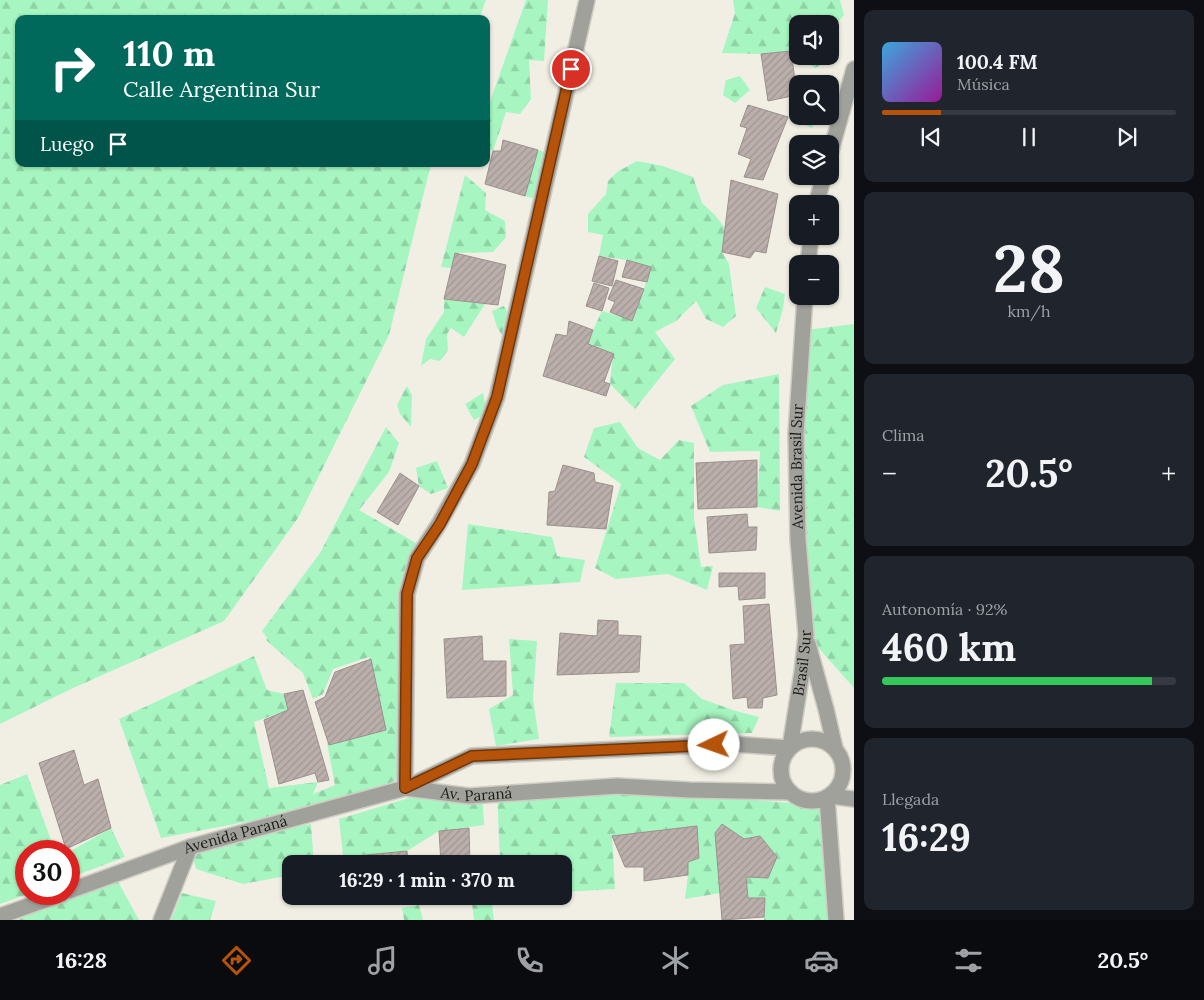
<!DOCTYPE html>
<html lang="es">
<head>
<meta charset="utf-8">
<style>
	body { margin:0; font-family:Lora,serif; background:#20242c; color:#f1f3f6; height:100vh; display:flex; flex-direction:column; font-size:19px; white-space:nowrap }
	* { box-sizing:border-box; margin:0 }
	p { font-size:16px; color:#9ea1a6 }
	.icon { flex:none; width:28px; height:28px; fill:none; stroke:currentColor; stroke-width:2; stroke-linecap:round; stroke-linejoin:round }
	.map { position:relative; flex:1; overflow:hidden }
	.details { display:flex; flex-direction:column; gap:10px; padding:10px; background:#0d0f14; width:350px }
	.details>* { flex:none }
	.hud { position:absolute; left:15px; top:15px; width:475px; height:152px; border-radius:10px; box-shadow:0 1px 4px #0004; background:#00695c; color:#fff; overflow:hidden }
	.fabs { position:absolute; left:789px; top:15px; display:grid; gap:10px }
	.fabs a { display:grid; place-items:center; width:50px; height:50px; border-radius:10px; background:#171b24; box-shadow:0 1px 4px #0004; font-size:25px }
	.speed { position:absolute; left:15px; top:840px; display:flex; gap:10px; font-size:25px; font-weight:700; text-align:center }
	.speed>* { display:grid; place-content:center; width:65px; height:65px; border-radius:50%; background:#171b24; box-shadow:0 1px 4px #0004; line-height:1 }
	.speed .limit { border:8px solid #d22; background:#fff; color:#111 }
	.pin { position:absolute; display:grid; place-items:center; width:42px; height:42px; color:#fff; margin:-21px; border:2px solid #fff; border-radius:50%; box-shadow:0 1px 5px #0007 }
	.me { position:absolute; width:55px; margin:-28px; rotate:267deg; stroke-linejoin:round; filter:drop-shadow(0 0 4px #0008) }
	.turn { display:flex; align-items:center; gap:18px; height:105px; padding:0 25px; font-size:22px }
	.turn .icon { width:65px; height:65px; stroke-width:2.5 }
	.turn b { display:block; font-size:35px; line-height:42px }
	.then { display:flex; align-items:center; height:48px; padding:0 25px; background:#0003; gap:10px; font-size:19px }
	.big { font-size:38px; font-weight:700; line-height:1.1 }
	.details .widget { flex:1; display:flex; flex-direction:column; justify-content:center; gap:8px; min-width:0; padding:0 18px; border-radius:10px; background:#20242c }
	.details .dial { align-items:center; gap:0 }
	.dial b { font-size:65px; line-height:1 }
	.song { display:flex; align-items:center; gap:15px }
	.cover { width:60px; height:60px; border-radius:8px; background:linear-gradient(135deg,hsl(200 70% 55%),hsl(300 70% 35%)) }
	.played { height:5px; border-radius:2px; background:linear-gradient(90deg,#b45309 20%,#363941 20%) }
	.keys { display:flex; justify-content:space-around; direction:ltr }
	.heat { display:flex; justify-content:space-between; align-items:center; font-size:28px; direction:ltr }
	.charge { height:8px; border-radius:4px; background:linear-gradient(90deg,#34c759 92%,#363941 0) }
	.trip { position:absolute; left:282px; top:855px; width:290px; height:50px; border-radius:10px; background:#171b24; box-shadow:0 1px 4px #0004; font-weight:700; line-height:50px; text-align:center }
	.tabs { display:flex; height:80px; justify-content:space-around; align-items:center; background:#090b0e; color:#9ea1a6 }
	.tabs .icon { width:35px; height:35px }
	.tabs .selected { color:#b45309 }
	.tabs b { font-size:22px; color:#f1f3f6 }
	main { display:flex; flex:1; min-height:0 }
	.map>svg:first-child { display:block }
	.forest { fill:url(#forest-firs) }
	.building { fill:url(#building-hatch); stroke:#9b908c }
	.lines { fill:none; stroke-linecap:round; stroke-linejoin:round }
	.minor-casing { stroke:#cfcdc3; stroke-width:18 }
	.minor { stroke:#a1a19c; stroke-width:15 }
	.route-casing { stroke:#753606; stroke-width:12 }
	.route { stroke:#b45309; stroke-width:9 }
	.labels { text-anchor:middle; stroke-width:4; stroke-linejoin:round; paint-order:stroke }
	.street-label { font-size:15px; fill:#1a1916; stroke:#fffcf1 }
</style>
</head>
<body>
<main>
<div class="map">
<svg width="854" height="920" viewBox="0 0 854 920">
	<defs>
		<pattern id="forest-firs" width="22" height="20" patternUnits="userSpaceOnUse" patternTransform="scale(1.25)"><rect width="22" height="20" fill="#a7f6c1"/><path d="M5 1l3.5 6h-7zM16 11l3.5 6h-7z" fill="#8fd2a5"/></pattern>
		<pattern id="building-hatch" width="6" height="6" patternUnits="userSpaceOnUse" patternTransform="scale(1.25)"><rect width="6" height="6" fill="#bbafab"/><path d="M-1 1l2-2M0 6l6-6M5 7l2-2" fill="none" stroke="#a09692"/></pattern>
	</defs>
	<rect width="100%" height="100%" fill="#f1efe4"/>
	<!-- forest -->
	<path class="forest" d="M0,0H486L479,19H19V164H431L389,335L298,518L224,621L71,689L0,724Z
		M526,0H548L544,61L529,60L531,99L520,114L506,112L493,151L486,148V113Z
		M733,0H840L844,15L830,31V24H798V56L791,51L761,54L722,53L735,13Z
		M830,51L835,58L815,68L798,56H830Z
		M740,76L750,90L735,103L723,95L726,80Z
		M797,95L798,116H816L812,128L788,117Z
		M538,150L557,156L542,201L525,196Z
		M637,161L663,166L693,177L702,203L715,215L725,228L722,252L729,264L736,316L723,327L706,319L696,301L676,321L655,332L675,359L635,409L610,384L613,354L588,344L593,330L602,311L632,320L644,289L651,267L627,260L599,256L603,235L588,232V214L606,194L608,181L617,172Z
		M465,175L486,193L485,210L505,221L506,237L493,252L455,253L451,268L441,267Z
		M765,287L785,294L783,309L776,333L756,308Z
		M444,299L485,304L464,337L451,328L447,334L448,350L440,361L430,359L421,366L426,339L444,312Z
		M504,306L517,331L503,337L497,327L492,311Z
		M854,324V688L808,636L800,540L805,330Z
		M779,374L780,511L757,507L760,451L710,452L691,406L723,385Z
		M407,386L412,395L411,427L400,414L397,405Z
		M483,393L487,413L474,420L465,404Z
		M620,422L638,448L660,460L679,440L694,443V518L701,567L713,566L707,590L668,574L616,579L595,568L621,484L584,457L594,428Z
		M386,427L399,443L389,472L359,510L423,547L402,587L411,774L341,803V804L161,838L119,719L254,656L267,690L284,694L288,710L254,722L269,788L318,782L313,794L335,785L327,743L385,728L369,657L333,669L323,694L313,699L303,673L266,640L267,638L262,631L320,553Z
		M437,461L448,488L431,494L419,486L416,468Z
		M468,524L552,537L557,556L585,560L580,582L462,590Z
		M509,639L537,641L533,699L539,739L496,746L489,709L513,695Z
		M616,683H684L702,699L736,711L759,717L752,733L609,737Z
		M27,774L55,851H26V894H28L0,904V785Z
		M497,789H610L819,805L828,920H764L765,898H748L746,877L768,878L777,857L760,836L744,839L722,825L715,833L720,893L685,899L688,875V862L699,858L697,826L612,836L615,889L564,892V864H500Z
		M482,792L484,825L439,831L407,851L366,855V864H344L339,819L419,795Z
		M311,824L314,864H291V875L243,884L196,869L190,847Z
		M111,828L125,857L69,878V852Z
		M115,876L139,920H18Z
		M182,893L216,901L210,920H171Z
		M471,896H491L494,920H474Z
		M419,905L423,920H404L402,908Z"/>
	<!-- building -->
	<path class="building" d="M791,51L797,95L768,101L761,54Z
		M748,105L788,117L763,180L744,177L751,159L738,154L747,128L740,126Z
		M503,140L538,150L525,196L485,184L493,151H501Z
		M731,180L778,194L766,253L755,251L750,258L722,252Z
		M455,253L506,265L498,305L444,299Z
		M599,256L618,261L612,286L592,281Z
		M627,260L651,267L647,282L622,277Z
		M616,280L644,289L632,321L610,312L615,302L608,299Z
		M594,283L609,288L602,311L586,306Z
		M569,321L593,330L588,344L614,354L604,382L610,384L606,396L543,376L556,334L567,336Z
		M757,460V507L698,509L696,463Z
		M563,465L594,473L595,482L613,486L606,529L547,525L549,492L555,491Z
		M400,473L419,486L398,525L377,512Z
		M747,514L748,527H757L756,550L709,553L707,517Z
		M719,573H765V598L739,600L738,586L719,587Z
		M769,604L777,695L763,698L762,708H748L747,697L733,699L730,645L745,644L743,606Z
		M598,620L618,621V635L641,636L639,672L557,675L560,633L597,636Z
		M482,636L483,661H506V696L447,698L444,639Z
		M371,659L386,730L329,745L315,702L325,697L335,672Z
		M303,690L329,780L318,782L315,773L279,784L264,720L288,710L284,694Z
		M74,750L84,785L98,779L111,828L66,849L39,763Z
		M722,824L744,839L760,836L777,857L768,878L746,877L748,898H765L764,917L722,920L715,833Z
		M697,826L699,858L688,862V875L644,881V867H625L612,836Z
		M469,828L470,864H441L439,831Z
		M407,851L408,864H366V855Z"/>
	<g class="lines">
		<!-- minor casing -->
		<g class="minor-casing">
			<g id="minor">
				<path d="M830,154L854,69"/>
				<path d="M816,204L824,176"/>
				<path d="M808,264L811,236"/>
				<path d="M808,644L826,709L835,748"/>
				<circle cx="812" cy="770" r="31"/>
				<path id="s1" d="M790,747L802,672L806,635L798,540L796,434L805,296"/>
				<path d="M405,788L407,594L417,558L439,524L472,464L497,397L587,0"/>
				<path id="s2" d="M405,788L469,796L617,786L690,790L790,792"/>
				<path d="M830,796L854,799"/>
				<path d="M827,797L836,920"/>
				<path id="s3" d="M69,891L190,847L405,788L472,756L732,744L789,748"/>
				<path d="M0,916L62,894"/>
				<path d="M161,920L190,847"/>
			</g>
		</g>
		<!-- minor -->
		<use href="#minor" class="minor"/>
	</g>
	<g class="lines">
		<!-- route casing -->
		<g class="route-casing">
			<path id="route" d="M571,69L497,397L472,464L440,524L417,558L407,594L405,788L472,756L714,745"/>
		</g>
		<!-- route -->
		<use href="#route" class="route"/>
	</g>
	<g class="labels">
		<!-- street labels -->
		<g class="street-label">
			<text dy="5" stroke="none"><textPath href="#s1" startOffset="282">Avenida Brasil Sur</textPath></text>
			<text dy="5" stroke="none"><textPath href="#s1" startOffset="85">Brasil Sur</textPath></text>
			<text dy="5" stroke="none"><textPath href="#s2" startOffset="72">Av. Paraná</textPath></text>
			<text dy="5" stroke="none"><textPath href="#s3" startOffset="176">Avenida Paraná</textPath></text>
		</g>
	</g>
</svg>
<div class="fabs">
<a><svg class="icon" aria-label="sound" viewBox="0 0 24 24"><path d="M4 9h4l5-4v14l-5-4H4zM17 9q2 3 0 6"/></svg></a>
<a><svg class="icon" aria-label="search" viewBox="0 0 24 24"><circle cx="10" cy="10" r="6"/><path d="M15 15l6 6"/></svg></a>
<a><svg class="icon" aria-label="layers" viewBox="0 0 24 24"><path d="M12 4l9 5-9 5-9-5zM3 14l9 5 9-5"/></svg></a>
<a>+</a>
<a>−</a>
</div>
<div class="speed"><div class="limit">30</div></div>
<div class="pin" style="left:571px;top:69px;background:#d93025"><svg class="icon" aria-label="arrive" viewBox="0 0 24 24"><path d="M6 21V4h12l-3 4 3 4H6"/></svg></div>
<svg class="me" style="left:714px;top:745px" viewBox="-20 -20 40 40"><circle r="19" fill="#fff"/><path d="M0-13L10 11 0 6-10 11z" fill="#b45309"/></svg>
<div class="trip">16:29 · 1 min · 370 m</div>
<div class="hud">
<div class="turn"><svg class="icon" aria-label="right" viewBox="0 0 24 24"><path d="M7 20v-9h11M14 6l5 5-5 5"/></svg><div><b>110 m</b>Calle Argentina Sur</div></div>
<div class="then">Luego<svg class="icon" aria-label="arrive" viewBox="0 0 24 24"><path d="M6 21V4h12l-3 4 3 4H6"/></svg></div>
</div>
</div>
<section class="details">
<div class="widget">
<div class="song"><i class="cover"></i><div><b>100.4 FM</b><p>Música</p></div></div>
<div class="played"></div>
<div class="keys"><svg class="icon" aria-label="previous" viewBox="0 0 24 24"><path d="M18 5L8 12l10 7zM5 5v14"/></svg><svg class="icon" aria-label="pause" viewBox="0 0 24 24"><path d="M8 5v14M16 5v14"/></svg><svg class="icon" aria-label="next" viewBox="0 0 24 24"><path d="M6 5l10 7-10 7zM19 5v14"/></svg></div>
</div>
<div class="widget dial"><b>28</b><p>km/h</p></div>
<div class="widget"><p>Clima</p>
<div class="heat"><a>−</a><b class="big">20.5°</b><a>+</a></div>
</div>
<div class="widget"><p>Autonomía · 92%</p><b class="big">460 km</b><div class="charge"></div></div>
<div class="widget"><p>Llegada</p><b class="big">16:29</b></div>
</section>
</main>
<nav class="tabs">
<b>16:28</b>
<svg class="icon selected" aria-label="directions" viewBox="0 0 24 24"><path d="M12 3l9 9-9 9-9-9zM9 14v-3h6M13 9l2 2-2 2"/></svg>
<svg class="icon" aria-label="music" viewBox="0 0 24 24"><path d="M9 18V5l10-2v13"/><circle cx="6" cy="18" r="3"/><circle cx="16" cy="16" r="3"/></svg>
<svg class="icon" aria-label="phone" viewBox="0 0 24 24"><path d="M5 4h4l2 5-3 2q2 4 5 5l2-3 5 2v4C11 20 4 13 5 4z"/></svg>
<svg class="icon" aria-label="climate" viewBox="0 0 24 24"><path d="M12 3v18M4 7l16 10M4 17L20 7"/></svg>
<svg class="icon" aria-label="car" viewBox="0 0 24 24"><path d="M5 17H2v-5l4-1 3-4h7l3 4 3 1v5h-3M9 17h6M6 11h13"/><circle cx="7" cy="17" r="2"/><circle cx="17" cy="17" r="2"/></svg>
<svg class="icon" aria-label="filters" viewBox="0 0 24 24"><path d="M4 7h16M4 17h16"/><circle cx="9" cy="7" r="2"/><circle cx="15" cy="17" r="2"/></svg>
<b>20.5°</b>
</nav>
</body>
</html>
